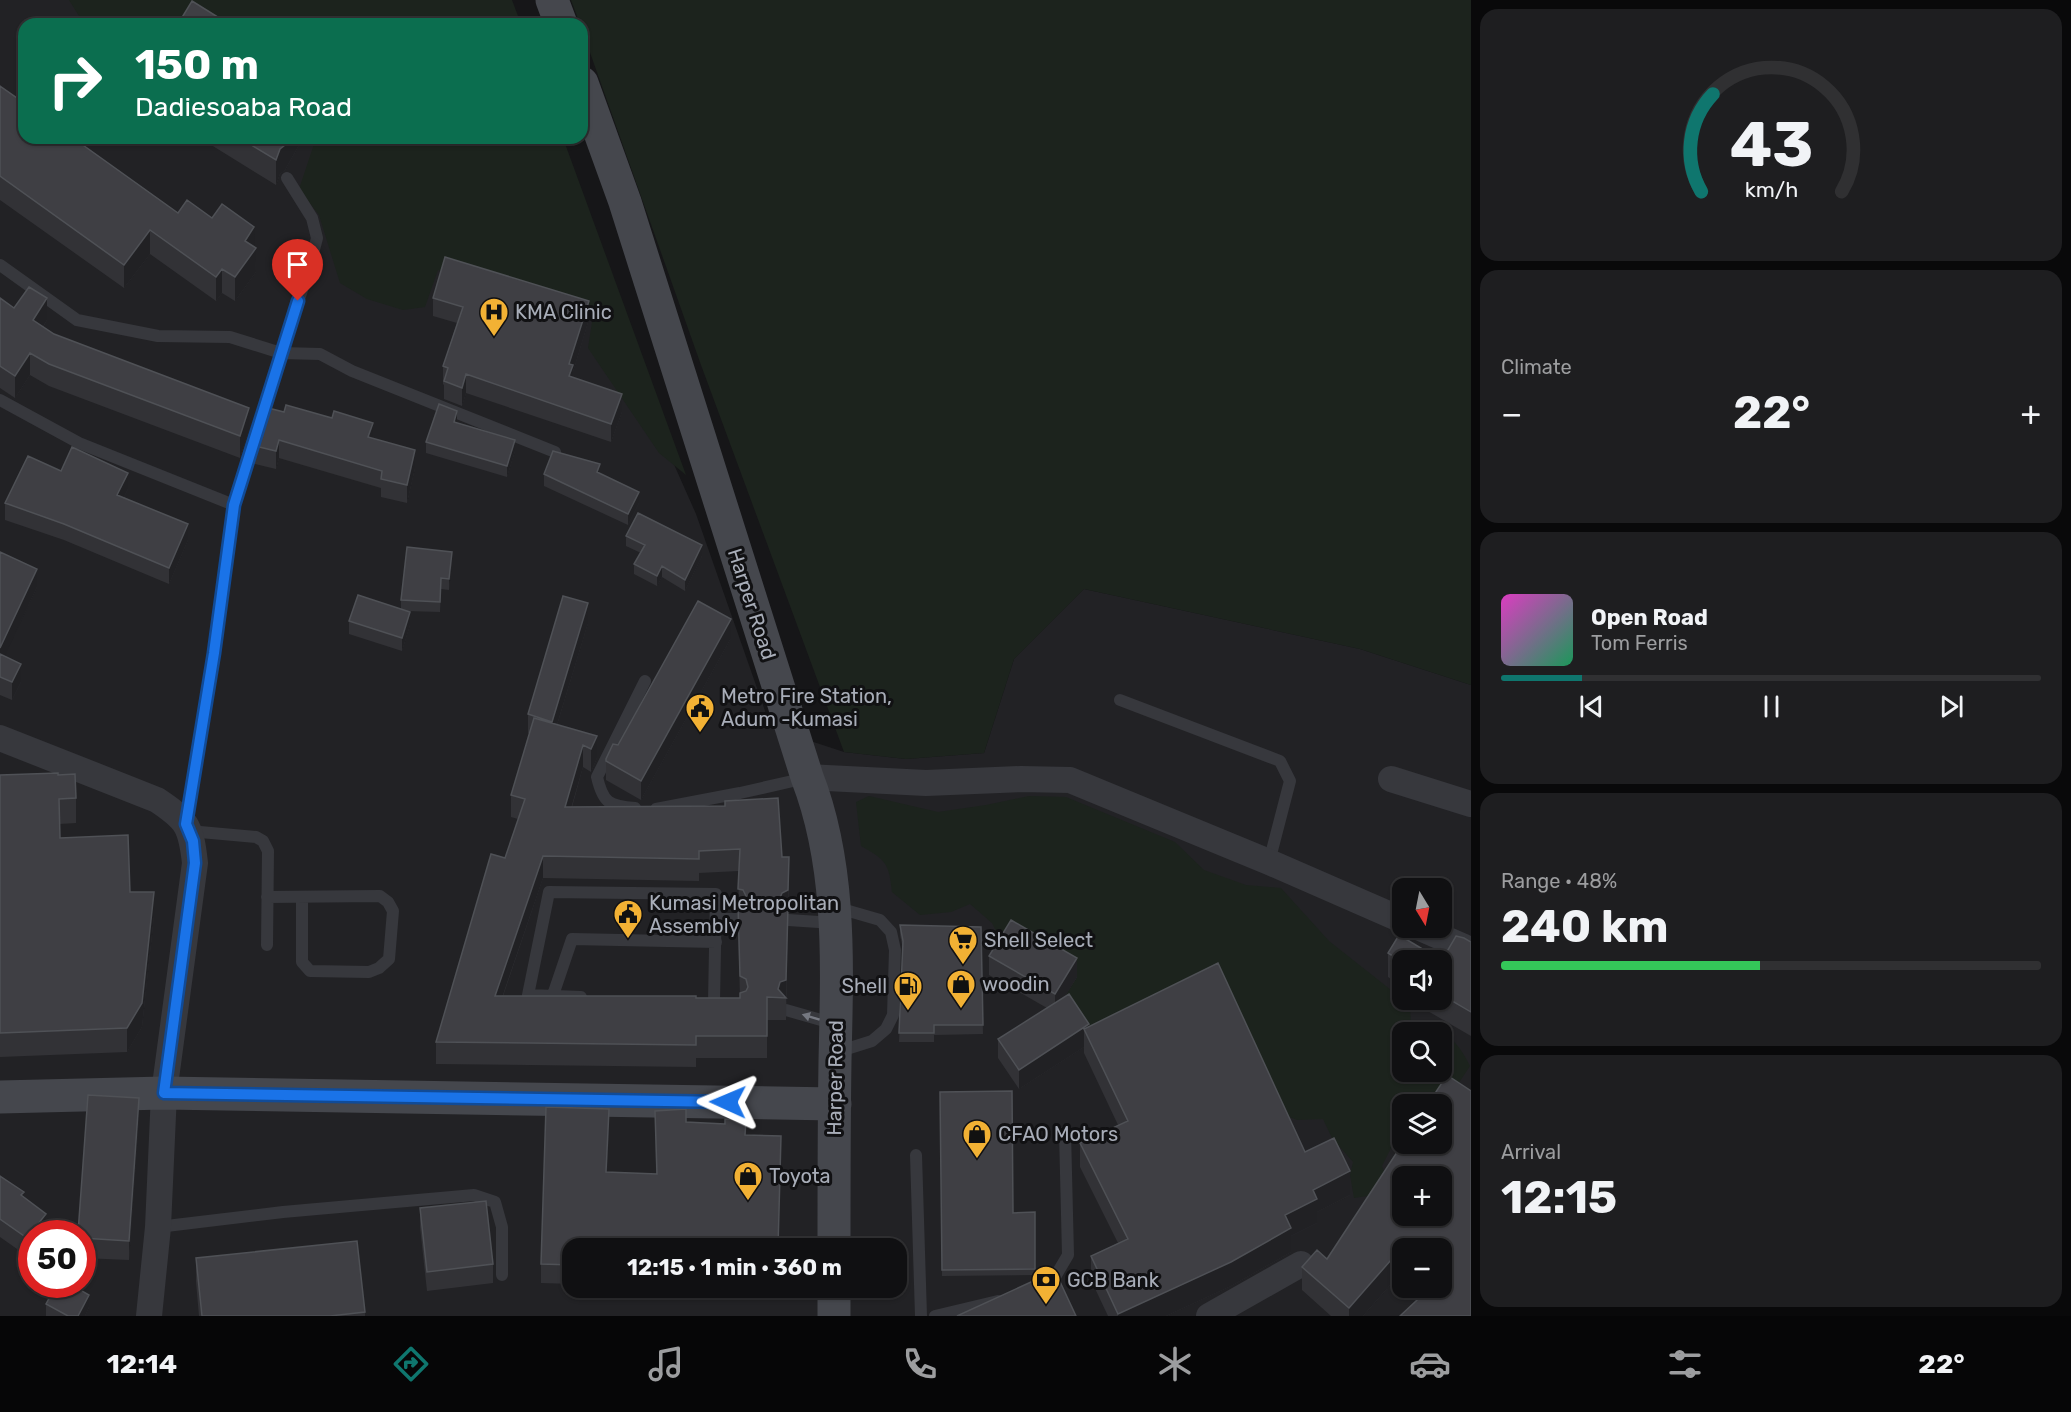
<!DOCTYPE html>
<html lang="en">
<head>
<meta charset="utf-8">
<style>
	body { margin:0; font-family:Rubik,sans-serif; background:#1e1e20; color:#f1f3f6; height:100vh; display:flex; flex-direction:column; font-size:22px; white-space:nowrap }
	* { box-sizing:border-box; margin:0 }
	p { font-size:20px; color:#9c9d9f }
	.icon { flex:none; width:33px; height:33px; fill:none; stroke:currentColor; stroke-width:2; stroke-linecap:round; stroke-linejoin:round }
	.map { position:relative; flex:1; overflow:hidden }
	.sheet { display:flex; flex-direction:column; gap:9px; padding:9px; background:#09090a; width:600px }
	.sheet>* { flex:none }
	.guide { position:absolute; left:18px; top:18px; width:570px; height:126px; border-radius:18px; box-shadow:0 2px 4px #0004,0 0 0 2px #303032; background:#0b6e4f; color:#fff; overflow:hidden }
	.needle { width:39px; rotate:170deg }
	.buttons { position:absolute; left:1392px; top:878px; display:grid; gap:12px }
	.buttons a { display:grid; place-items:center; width:60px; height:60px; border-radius:12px; background:#101012; box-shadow:0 2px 4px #0004,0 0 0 2px #303032; font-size:30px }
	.speed { position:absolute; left:18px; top:1220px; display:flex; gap:12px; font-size:30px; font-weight:700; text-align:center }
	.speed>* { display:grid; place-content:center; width:78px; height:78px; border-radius:50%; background:#101012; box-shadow:0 2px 4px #0004,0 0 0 2px #303032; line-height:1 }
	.speed .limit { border:9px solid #d22; background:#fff; color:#111 }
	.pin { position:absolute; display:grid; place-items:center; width:51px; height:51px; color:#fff; margin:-62px -26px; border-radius:50% 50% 50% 0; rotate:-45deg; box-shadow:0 0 6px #0007 }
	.pin .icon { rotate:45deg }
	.me { position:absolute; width:66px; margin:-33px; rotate:271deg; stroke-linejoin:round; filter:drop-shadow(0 0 4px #0008) }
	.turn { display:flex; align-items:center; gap:21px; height:126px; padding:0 18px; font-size:27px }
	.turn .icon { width:78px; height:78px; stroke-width:2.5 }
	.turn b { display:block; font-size:42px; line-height:51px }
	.big { font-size:45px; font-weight:700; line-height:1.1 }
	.sheet .widget { flex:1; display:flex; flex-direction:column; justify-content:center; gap:9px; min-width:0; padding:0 21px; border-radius:18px; background:#1e1e20 }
	.sheet .dial { align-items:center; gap:0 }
	.dial svg { height:156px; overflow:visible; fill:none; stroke:#303032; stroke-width:7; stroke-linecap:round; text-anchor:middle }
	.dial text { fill:#f1f3f6; stroke:none }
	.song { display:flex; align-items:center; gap:18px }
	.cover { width:72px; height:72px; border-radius:9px; background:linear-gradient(135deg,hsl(310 70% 55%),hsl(150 70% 35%)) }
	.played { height:6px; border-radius:3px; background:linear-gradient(90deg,#0f766e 15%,#303032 15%) }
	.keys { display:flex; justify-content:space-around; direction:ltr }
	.heat { display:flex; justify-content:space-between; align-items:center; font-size:33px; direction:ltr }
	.charge { height:9px; border-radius:4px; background:linear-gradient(90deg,#34c759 48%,#303032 0) }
	.trip { position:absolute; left:562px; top:1238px; width:345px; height:60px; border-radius:18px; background:#101012; box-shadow:0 2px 4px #0004,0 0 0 2px #303032; font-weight:700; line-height:60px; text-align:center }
	.menu { display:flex; height:96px; justify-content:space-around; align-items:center; background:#060607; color:#9c9d9f }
	.menu .icon { width:42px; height:42px }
	.menu .selected { color:#0f766e }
	.menu b { font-size:27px; color:#f1f3f6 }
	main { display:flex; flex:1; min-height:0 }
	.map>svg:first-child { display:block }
	.built { fill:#222225; fill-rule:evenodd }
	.green { fill:#1c231d; fill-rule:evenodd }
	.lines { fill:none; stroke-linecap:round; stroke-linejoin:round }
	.lane { stroke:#37383d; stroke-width:12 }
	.street { stroke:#37383d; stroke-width:26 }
	.secondary { stroke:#45474d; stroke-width:33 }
	.wall { fill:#323236; fill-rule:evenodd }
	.shaded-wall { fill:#212124 }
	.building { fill:#3f3f44; stroke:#4f5156; stroke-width:1.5; fill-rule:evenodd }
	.oneway { fill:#757881 }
	.route-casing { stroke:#114b97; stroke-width:15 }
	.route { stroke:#1a73e8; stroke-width:10 }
	.labels { text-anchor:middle; stroke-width:6; stroke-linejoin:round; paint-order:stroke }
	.poi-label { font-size:20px; fill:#a8adb8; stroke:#111113; text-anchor:start }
	.street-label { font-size:20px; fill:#a8adb8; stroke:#111113 }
</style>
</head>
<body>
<main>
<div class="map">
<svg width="1471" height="1316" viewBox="0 0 1471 1316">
	<rect width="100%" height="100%" fill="#161618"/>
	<!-- built -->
	<path class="built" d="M0,0H467L478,24H24V138H529L696,514L771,728L844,752L906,759L984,753L1014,659L1084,589L1360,649L1471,685V1316H0ZM1402,888H1442V927H1402ZM1402,960H1442V999H1402ZM1402,1032H1442V1071H1402ZM1402,1104H1442V1143H1402ZM1402,1176H1442V1215H1402ZM32,1233H82V1284H32ZM573,1248H897V1287H573ZM1402,1248H1442V1287H1402Z"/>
	<!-- green -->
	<path class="green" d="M69,0H512L521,24H84Z
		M571,0H1471V685L1360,649L1084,589L1014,659L984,753L906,759L844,752L701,365L582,30V24H580Z
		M316,138H563L686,475L659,453L588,348L593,316L438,270L425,307L403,310L367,299L340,283L319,215L299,189Z
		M869,796L938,812L986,805L1029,796L1066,797L1175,842L1204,870L1246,885L1281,888L1329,941L1410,1005L1411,1025C1444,1032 1454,1034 1470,1066L1456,1087L1432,1104H1402V1130L1398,1134L1382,1166L1386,1177L1374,1195L1354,1198L1350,1175L1353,1162L1332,1138L1323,1119L1297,1120L1095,1036L1069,1009L1059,970L1004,947L992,923L970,904L951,912L920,915L892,892C889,863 886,860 861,846L856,802ZM1402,1032H1442V1071H1402Z"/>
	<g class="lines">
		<!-- lane -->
		<path class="lane" d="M0,265L77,320L158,336L230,337L281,353L320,354L352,371L555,452
			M0,400L79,443L234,505
			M1120,700L1280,761L1290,781L1269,862
			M635,808C609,806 603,803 597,777L645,681
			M656,809L740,793L806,778
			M187,822L214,653L234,505L281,353L309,269L317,238L312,218L287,178
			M189,831L256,837L263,841L268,851L267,945
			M267,897L380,896L388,902L393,911L389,959L379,968L369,972L310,971L302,962V897
			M835,907L880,920L891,932L895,950L893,1015L886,1029L872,1041L837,1052
			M716,919H738
			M788,920L834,923
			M553,995L572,939L716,942
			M581,997L528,995L549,892L716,894L714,1002
			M786,1010L835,1024
			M916,1155L921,1316
			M158,1227L283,1212L474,1195L495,1202L502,1227V1275
			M1045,1285L1052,1282L1068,1255L1065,1132
			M935,1316L998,1301"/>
		<!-- street -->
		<path class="street" d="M0,738L157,800C187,820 191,826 195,863L164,1093L158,1227L149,1316
			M807,777L926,783L1021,779L1070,780L1269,862L1402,920
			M1391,779L1471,804
			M1418,927L1464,947
			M1209,1316L1301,1264"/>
		<!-- secondary -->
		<path class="secondary" d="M552,0L561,24
			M582,83L625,202L807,777C842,867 837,967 835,1061C834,1123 834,1186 834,1248
			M0,1097L164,1093L835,1104
			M834,1316V1287"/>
	</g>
	<!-- wall -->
	<path class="wall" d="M0,86L178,213L254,248L256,272L235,301L222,293L216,301L150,254L124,288L0,200Z
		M200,138H303L285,170L280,174L276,185Z
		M0,298L14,308L47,320L43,327L54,334L249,430L240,458L49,386L30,375L15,398L0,388Z
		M433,298L589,319L573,372V377L622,412L611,442L466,393L462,406L444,399V385L443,384V366L457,323L433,316Z
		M268,408L373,438L415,468L407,503L381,497V488L279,458L276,469L255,464V446Z
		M457,423L515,451L507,477L426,453V442Z
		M61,471L128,489L124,497L188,540L169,584L64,540L5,520V503Z
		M544,474L639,503L628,525L544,486Z
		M626,536L702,556L685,591L662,577L657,586L634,574V564L641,553L626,546Z
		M0,552L37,587L4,656L21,682L12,700L0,695Z
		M452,562L449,590L441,589L440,612L407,611L410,625L402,651L349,634V621L401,609V600Z
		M588,623L557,725L597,736V758L591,772L583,767L572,807L782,857L789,879L788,912L786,1020H767V1058H696V1067L436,1064V1042L505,858L518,819L511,817V795L530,734L528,733V714ZM739,871L738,927L740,998L503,996L543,878L699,881V873Z
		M731,638L641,800L606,780V759L618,745Z
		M0,775H58L76,798V823L59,824L60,838L130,892L154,916L142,1027L127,1052L0,1057Z
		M900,925L981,927L983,1034L934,1035V1042H899L903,949L900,935Z
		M1471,942V1036L1426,1010V999H1442V960Z
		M1388,953L1402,960V986L1388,977Z
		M989,956L1077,977L1065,996L1089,1027L1305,1152L1350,1195L1317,1212V1223L1291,1236V1252L1231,1286L1166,1316H1108L1091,1280V1256L1118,1243L1080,1167V1143L1118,1125L1084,1053V1047L1019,1089L998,1058V1039L1047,1008L989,975Z
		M1447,1075L1471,1316L1417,1301L1391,1284L1363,1316H1331L1302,1290V1267L1327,1259ZM1402,1248L1442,1287H1402Z
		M940,1092L1013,1213L1035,1212V1275L942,1276Z
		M655,1111L686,1122L746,1135L781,1155L778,1248H573V1284L541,1283V1264L609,1128L607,1172L656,1174Z
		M139,1117L129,1260L82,1258V1233Z
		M0,1176L24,1198L46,1232L27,1256L0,1237Z
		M420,1208L493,1264V1283L427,1291L420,1227Z
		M196,1258L365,1312V1316H199L196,1282Z
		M740,1287H777V1288Z
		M46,1304L89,1307L85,1316H46Z"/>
	<!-- shaded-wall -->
	<path class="shaded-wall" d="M289,138H303L285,170L280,174L276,185V160L280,149Z
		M254,227L256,272L235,301V277L245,241Z
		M150,230V254L124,288V265Z
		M222,269V293L216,301V277Z
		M47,298V320L33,342V320Z
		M589,301V319L573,372V383L569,394V364Z
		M30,353V375L15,398V376Z
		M466,374V393L462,406V388Z
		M622,394V412L611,442V424Z
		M249,408V430L240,458V436Z
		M457,411V422L454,433V422Z
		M373,423V441L368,437Z
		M279,440V458L276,469V451Z
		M515,440V451L507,477V466Z
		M415,450V468L407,503V485Z
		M128,473V489L117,511V495Z
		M639,492V503L628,525V514Z
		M188,524V540L169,584V568Z
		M702,545V556L685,591V580Z
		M452,552V562L449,590V579Z
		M662,566V577L657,586V576Z
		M37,569V587L0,666V648Z
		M588,603V623L552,741V722Z
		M410,612V625L402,651V638Z
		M731,619V638L641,800V781Z
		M21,664V682L12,700V682Z
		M597,736V758L591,772V749Z
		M583,745V767L565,829V807Z
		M543,856V878L495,1018V996Z
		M789,857L788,912L786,1002V998L778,989L780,898Z
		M154,892V916L142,1027L127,1052V1028Z
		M1077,958V977L1055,1013V994Z
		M1089,1024V1040L1084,1029V1047L1019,1089V1070Z
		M139,1098V1117L129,1260V1241Z
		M609,1109V1128L606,1192V1172Z
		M1350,1171V1195L1317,1212V1223L1291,1236V1252L1231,1286L1166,1316H1118V1314L1313,1190Z
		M46,1214V1232L32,1233Z
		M32,1233V1251L27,1256V1238Z
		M1391,1260V1284L1363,1316H1349V1308Z
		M89,1295V1307L85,1316H78Z"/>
	<!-- building -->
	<path class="building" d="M192,1L229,24H178Z
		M0,86L24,103V138H73L178,213L187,200L212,218L222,204L254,227L245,241L256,248L235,277L222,269L216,277L150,230L124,265L0,176Z
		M240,138H289L285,145L280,149L276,160Z
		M445,257L589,301L569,364L573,365L569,376L622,394L611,424L466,374L462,388L444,381L448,368L443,366L463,307L433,298Z
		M29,287L47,298L33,320L54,334L249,408L240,436L49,364L30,353L15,376L0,366V298L14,308Z
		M439,404L457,411L454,422L515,440L507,466L426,442Z
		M286,405L332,418L334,411L373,423L368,437L415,450L407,485L381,479L382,471L279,440L276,451L255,446L268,408L284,412Z
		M72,447L128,473L117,495L188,524L169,568L64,524L5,503L28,456L61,471Z
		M553,451L600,464L597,472L639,492L628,514L544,474Z
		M638,513L702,545L685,580L662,566L657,576L634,564L645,545L626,536Z
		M407,547L452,552L449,579L441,578L440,602L401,600Z
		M0,552L37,569L0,648Z
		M358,595L410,612L402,638L349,621Z
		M563,596L588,603L552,722L528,714Z
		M698,601L731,619L641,781L606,761V759L613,744L618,745Z
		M0,654L21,664L12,682L0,677Z
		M534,718L597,736L591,749L583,745L565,807L725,806V801L778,798L782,857H789L788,890L782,893L780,898L783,904L788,906L786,980L780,982L778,989L786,998L767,997V1036H696V1045L436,1042L491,854L505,858L525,799L511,795ZM740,849L738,889L743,890L746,896L745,902L738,905L740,976L746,979L748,987L746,991L740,993V998H696V996H495L543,856L699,859V851Z
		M58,773V775L75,774L76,798L59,799L60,838L128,835L130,892H154L142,1003L127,1028L0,1033V775Z
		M1011,920L1077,958L1055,994L989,956Z
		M900,925L981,927L983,1025H934V1033H899L903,941Z
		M1399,935L1441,960H1402V962L1388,953Z
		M1456,936L1464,938L1471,942V1012L1442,995V960Z
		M1218,963L1305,1152L1334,1138L1350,1171L1313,1190L1317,1199L1285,1215L1291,1228L1231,1262L1118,1314L1091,1256L1128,1239L1080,1143L1128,1121L1084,1029Z
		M1069,994L1089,1024L1019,1070L998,1039Z
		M1447,1075L1471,1091V1316H1400L1431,1287H1442V1248H1402V1268L1391,1260L1349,1308L1302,1267L1317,1250L1327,1259L1403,1143H1442V1104H1428ZM1402,1176H1442V1215H1402Z
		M1012,1091L1013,1213L1035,1212V1269L942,1270L940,1092Z
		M88,1095L139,1098L129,1241L82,1238V1233H78Z
		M546,1107L609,1109L606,1172L657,1174L655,1111L686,1109V1122L725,1124V1119L746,1120L745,1135L781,1136L778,1248H573V1265L541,1264Z
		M0,1176L24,1192L21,1195L46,1214L27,1238L0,1219Z
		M486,1201L493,1264L427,1272L420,1208Z
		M357,1241L365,1312L330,1316H202L196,1258Z
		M1055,1271L1076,1316H957Z
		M57,1284H70L89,1295L78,1316H68L46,1304Z"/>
	<!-- one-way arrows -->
	<defs><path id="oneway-solid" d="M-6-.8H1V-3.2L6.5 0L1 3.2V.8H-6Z" transform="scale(1.5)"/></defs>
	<use class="oneway" href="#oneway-solid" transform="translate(811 1017) rotate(-163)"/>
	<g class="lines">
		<!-- route casing -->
		<g class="route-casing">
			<path id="route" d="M298,301L234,505L214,653L186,824L193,841L195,863L164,1093L728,1102"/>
		</g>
		<!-- route -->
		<use href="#route" class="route"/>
	</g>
	<!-- icons -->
	<defs>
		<g id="hospital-pin" transform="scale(1.5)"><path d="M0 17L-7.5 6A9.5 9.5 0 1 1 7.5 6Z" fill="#f2b134" stroke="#111113"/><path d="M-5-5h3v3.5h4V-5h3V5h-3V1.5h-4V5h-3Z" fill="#111"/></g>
		<g id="civic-pin" transform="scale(1.5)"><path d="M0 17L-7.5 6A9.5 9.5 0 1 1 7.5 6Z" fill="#f2b134" stroke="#111113"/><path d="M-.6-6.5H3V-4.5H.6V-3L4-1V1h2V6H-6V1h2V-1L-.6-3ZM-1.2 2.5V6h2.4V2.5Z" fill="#111"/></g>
		<g id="supermarket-pin" transform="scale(1.5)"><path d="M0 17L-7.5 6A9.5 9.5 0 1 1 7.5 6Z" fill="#f2b134" stroke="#111113"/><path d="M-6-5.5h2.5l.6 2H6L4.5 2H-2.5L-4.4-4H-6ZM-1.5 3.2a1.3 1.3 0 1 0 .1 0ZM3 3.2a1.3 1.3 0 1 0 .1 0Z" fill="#111"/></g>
		<g id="shop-pin" transform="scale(1.5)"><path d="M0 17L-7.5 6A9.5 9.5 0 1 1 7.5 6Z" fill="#f2b134" stroke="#111113"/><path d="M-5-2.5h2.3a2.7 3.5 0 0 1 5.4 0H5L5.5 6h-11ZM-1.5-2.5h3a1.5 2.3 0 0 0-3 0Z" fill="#111"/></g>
		<g id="fuel-pin" transform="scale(1.5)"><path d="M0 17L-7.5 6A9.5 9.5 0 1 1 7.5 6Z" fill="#f2b134" stroke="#111113"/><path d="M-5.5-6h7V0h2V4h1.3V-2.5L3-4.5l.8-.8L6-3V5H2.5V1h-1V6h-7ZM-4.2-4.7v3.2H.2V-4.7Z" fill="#111"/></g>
		<g id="bank-pin" transform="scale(1.5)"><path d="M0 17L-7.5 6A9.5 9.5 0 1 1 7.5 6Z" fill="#f2b134" stroke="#111113"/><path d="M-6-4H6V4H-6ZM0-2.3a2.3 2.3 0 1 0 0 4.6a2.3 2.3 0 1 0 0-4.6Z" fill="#111"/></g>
	</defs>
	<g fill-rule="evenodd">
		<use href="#hospital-pin" x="494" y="312"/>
		<use href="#civic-pin" x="700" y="708"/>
		<use href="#civic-pin" x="628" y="914"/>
		<use href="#supermarket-pin" x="963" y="940"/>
		<use href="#shop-pin" x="961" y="984"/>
		<use href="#fuel-pin" x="908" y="986"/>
		<use href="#shop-pin" x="977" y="1134"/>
		<use href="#shop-pin" x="748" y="1176"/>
		<use href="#bank-pin" x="1046" y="1280"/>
	</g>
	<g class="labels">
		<!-- poi labels -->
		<g class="poi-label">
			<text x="515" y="319">KMA Clinic</text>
			<text x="721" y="703">Metro Fire Station,<tspan x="721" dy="23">Adum -Kumasi</tspan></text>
			<text x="649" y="910">Kumasi Metropolitan<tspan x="649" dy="23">Assembly</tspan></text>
			<text x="984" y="947">Shell Select</text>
			<text x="982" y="991">woodin</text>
			<text x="887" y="993" text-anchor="end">Shell</text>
			<text x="998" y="1141">CFAO Motors</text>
			<text x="769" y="1183">Toyota</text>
			<text x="1067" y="1287">GCB Bank</text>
		</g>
		<!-- street labels -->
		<g class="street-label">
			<text transform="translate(752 604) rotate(72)" y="7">Harper Road</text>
			<text transform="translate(835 1078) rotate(-89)" y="7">Harper Road</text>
		</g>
	</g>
</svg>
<div class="buttons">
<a><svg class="needle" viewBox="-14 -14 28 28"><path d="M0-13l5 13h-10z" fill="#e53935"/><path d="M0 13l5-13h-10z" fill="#9c9d9f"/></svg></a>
<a><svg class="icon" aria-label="sound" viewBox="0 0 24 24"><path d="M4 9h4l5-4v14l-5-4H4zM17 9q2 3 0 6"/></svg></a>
<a><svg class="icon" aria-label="search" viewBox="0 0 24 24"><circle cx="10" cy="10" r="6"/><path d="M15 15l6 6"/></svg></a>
<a><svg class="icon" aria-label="layers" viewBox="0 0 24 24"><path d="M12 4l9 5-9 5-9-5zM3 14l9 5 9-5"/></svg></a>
<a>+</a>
<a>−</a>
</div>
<div class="speed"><div class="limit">50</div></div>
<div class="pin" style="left:298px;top:301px;background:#d93025"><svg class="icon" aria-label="arrive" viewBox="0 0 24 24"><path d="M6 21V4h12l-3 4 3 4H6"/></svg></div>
<svg class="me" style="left:728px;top:1102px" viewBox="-20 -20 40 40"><path d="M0-17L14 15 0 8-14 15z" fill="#1a73e8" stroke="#fff" stroke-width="4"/></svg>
<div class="trip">12:15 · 1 min · 360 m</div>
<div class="guide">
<div class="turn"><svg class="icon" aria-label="right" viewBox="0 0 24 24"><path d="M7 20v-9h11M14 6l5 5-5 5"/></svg><div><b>150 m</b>Dadiesoaba Road</div></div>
</div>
</div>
<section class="sheet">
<div class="widget dial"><svg viewBox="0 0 100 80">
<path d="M14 69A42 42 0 1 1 86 69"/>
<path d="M14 69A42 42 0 0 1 20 19" stroke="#0f766e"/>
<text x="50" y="56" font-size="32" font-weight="700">43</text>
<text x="50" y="72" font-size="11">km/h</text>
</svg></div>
<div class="widget"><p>Climate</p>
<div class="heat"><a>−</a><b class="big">22°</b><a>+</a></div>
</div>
<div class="widget">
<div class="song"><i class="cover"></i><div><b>Open Road</b><p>Tom Ferris</p></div></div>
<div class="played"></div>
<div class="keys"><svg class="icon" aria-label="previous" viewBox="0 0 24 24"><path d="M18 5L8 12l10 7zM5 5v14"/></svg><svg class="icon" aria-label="pause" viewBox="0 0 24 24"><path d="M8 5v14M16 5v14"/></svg><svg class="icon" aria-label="next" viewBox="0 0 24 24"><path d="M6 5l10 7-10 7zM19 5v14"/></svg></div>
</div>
<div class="widget"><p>Range · 48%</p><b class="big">240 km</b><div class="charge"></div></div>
<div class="widget"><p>Arrival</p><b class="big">12:15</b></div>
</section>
</main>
<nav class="menu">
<b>12:14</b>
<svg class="icon selected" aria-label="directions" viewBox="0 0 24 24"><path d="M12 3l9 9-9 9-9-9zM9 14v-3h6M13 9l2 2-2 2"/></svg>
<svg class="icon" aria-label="music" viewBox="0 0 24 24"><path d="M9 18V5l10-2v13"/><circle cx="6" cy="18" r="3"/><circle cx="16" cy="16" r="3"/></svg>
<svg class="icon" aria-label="phone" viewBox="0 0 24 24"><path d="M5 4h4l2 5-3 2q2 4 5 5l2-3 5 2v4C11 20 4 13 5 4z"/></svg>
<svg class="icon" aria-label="climate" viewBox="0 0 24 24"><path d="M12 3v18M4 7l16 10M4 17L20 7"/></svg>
<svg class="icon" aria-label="car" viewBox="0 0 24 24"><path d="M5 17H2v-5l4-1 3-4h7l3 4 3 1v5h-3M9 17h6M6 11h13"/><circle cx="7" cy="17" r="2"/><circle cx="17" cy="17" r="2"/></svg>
<svg class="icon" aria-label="filters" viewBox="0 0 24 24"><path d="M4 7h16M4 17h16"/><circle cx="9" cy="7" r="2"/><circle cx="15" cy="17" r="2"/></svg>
<b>22°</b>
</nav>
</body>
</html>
